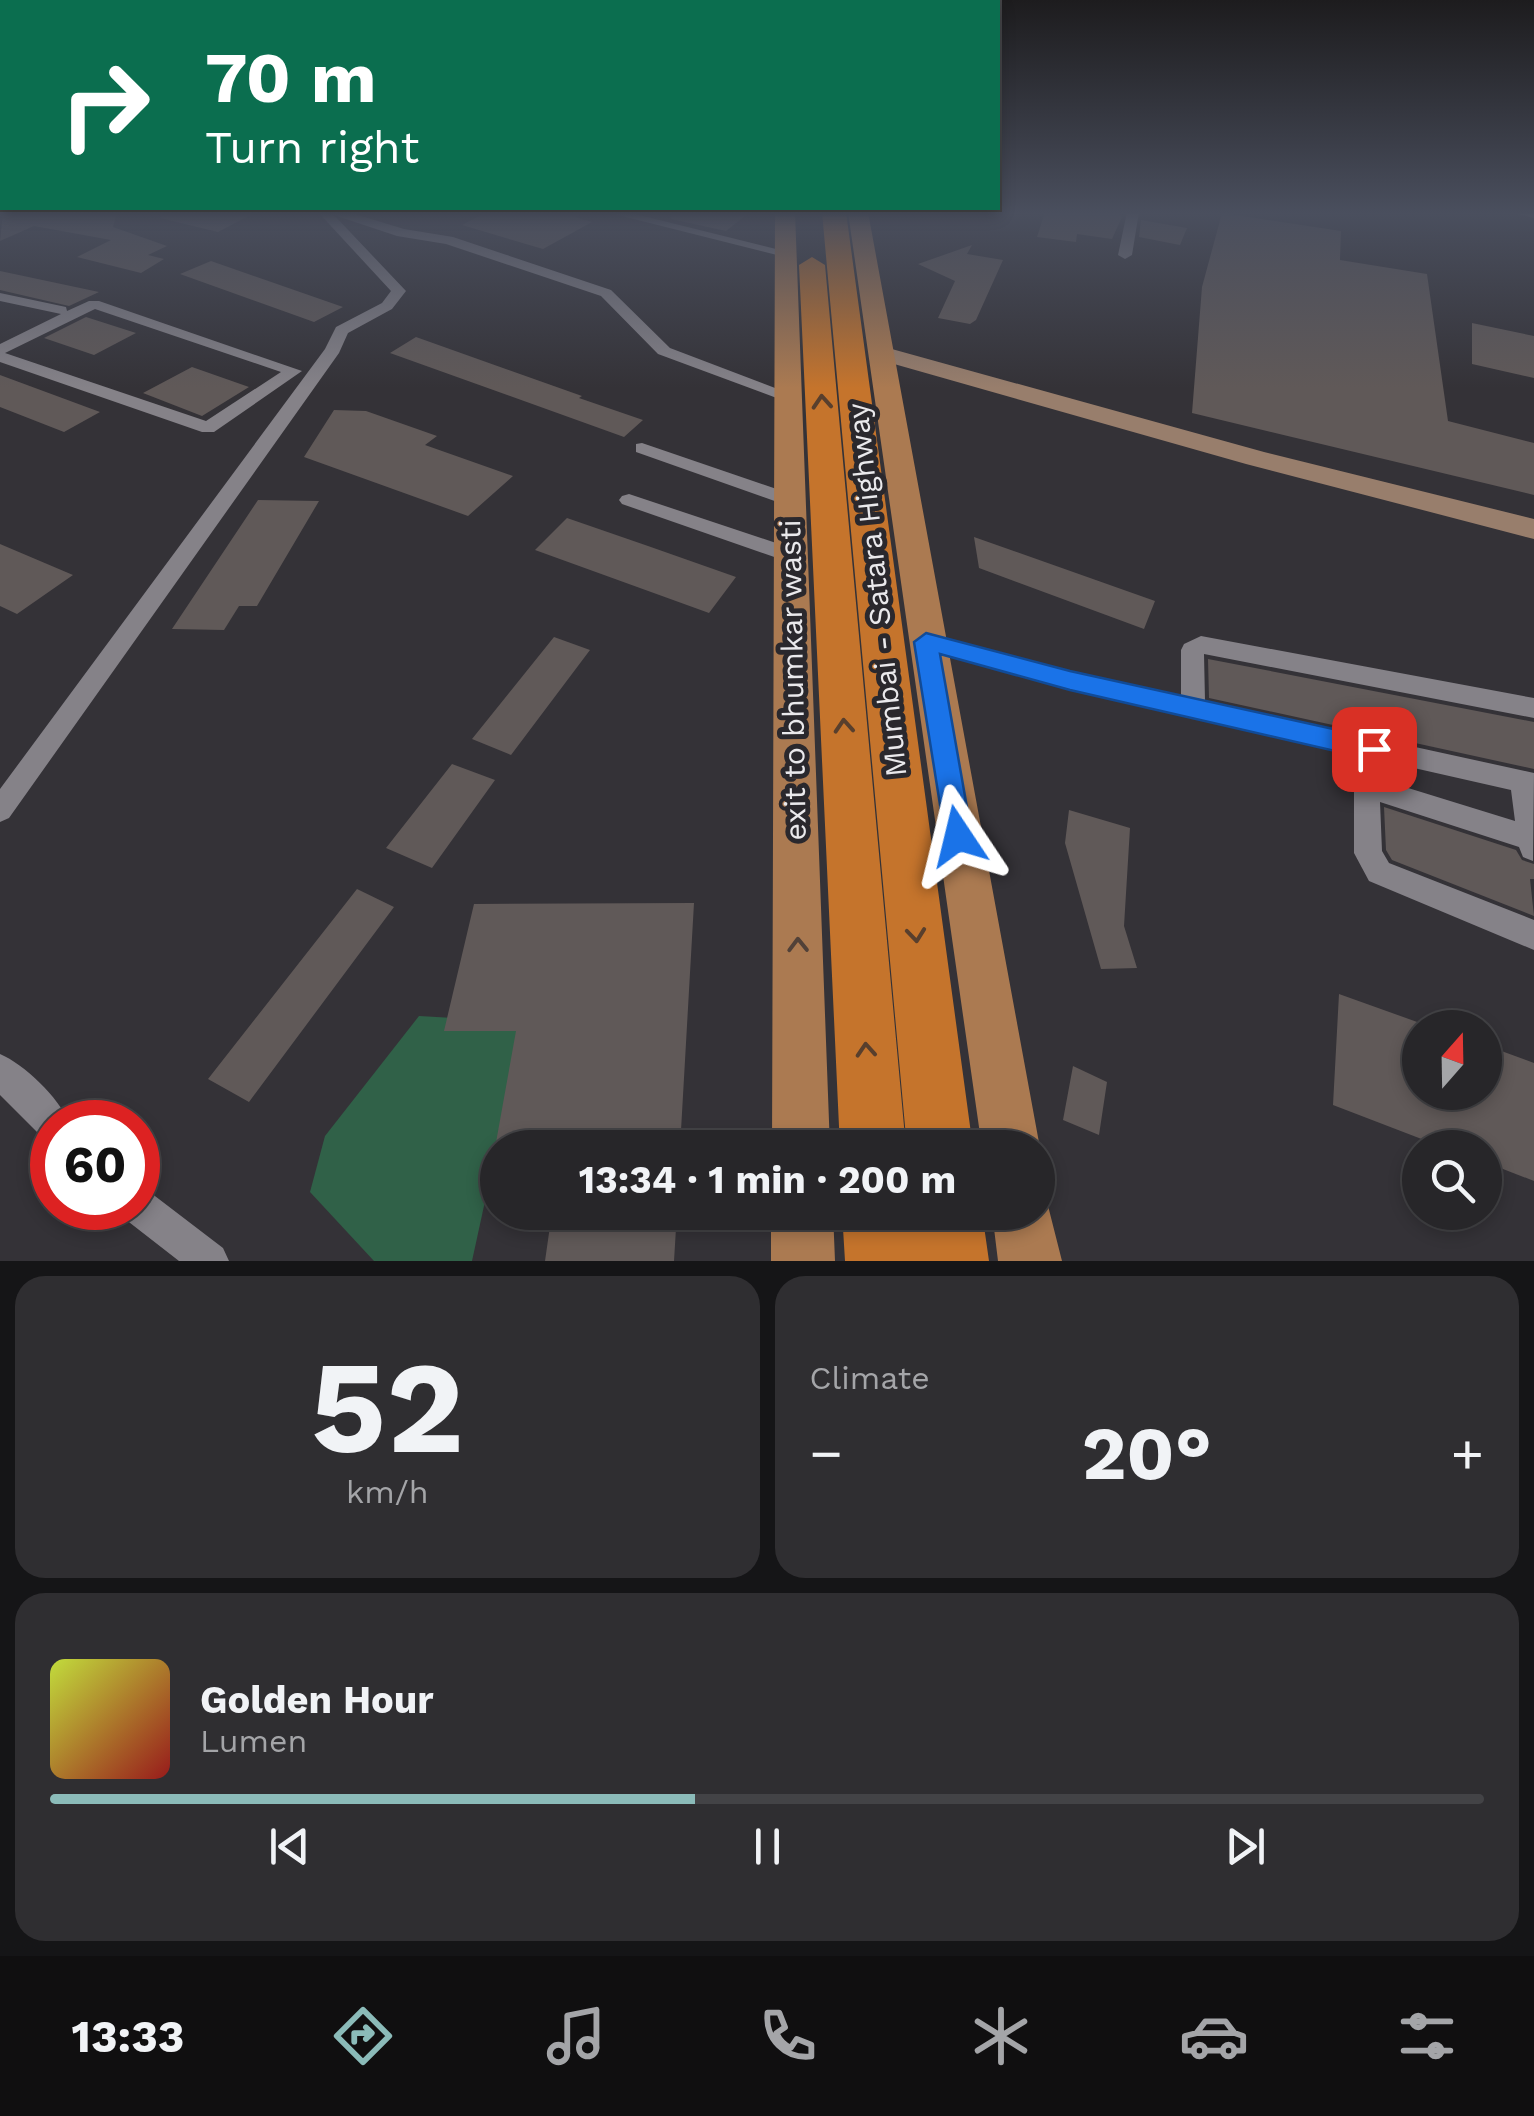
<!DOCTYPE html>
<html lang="en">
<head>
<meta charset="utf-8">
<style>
	body { margin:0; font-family:"Work Sans",sans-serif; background:#2f2e31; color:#f1f3f6; height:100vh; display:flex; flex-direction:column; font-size:38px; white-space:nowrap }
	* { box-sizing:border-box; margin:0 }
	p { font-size:32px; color:#a4a5a8 }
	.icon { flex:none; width:55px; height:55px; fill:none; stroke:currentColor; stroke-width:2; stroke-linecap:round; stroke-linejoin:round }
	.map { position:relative; height:1261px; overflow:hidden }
	.panel { display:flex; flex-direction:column; gap:15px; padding:15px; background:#151517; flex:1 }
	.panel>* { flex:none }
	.hud { position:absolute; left:0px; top:0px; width:1000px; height:210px; box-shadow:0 5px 15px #0003,0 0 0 2px #434346; background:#0b6e4f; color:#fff; overflow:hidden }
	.needle { width:65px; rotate:20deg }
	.controls { position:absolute; left:1402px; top:1010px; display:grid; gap:20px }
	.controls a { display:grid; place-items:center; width:100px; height:100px; border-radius:50%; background:#272629; box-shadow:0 5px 15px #0003,0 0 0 2px #434346; font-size:50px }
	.speed { position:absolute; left:30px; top:1100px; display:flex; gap:20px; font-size:50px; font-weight:700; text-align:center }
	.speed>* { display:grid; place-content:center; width:130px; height:130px; border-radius:50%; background:#272629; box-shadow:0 5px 15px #0003,0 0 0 2px #434346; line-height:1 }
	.speed .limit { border:15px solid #d22; background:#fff; color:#111 }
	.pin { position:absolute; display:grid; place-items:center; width:85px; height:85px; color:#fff; margin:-42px; border-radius:20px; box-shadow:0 5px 15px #0006 }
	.me { position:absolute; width:110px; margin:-55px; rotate:350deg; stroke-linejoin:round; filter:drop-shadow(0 0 8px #0008) }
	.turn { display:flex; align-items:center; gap:35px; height:210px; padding:0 40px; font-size:45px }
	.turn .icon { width:130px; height:130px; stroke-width:2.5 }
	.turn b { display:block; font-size:70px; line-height:85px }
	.big { font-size:75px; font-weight:700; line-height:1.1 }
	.panel .card { flex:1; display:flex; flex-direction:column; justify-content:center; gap:15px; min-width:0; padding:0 35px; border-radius:30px; background:#2f2e31 }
	.panel .dial { align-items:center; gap:0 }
	.dial b { font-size:130px; line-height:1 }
	.song { display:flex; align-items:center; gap:30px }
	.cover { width:120px; height:120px; border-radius:15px; background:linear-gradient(135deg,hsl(70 70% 55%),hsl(0 70% 35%)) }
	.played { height:10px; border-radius:5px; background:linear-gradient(90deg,#8bbbb9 45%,#434346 45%) }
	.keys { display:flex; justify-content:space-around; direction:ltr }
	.heat { display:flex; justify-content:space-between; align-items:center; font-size:55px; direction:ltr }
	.panel .tiles { flex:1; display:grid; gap:15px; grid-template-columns:1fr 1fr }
	.card:last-child { grid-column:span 2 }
	.trip { position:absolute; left:480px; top:1130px; width:575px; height:100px; border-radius:50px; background:#272629; box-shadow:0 5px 15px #0003,0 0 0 2px #434346; font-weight:700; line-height:100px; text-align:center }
	.tab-bar { display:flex; height:160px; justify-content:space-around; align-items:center; background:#100f10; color:#a4a5a8 }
	.tab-bar .icon { width:70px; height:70px }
	.tab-bar .active { color:#8bbbb9 }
	.tab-bar b { font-size:45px; color:#f1f3f6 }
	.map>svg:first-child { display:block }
	.green { fill:#306148 }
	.building { fill:#605958 }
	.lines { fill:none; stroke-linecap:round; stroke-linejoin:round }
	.street { fill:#858288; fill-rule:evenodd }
	.secondary { fill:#987e6c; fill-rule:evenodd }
	.primary { fill:#ab7a51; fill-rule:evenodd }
	.highway { fill:#c5742c; fill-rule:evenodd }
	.oneway { stroke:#583f2d }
	.oneway2 { stroke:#514138 }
	.route { fill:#1a73e8; stroke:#114b97; stroke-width:2.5 }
	.labels { text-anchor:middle; stroke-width:10; stroke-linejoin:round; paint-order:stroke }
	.street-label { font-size:30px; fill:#eae9ec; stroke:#2a282d }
</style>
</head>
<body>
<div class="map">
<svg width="1534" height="1261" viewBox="0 0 1534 1261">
	<rect width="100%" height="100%" fill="#343237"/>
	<!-- green -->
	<path class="green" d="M419,1016L524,1022L472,1261H374L310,1192L325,1136Z"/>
	<!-- building -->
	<path class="building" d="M3,212H117L113,227L167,246L148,255L164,259L141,273L77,257L111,240L34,226L0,241Z
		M161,212H256L218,232L160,218Z
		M487,212H584L575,217L592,222L543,249L462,225Z
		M672,212H750L726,231L671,219Z
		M1045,212H1117L1122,217L1112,239L1077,234L1076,242L1037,237Z
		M1222,213L1341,231L1340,260L1427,274L1448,421L1534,443V495L1192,413L1202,287Z
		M1141,220L1187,228L1180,245L1139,237Z
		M972,245L967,254L1003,260L976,320L970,324L938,318L955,281L918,264Z
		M211,261L343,307L314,322L180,274Z
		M0,271L99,292L69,306L0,290Z
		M86,317L136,333L94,355L44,338Z
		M1472,323L1534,336V378L1472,364Z
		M416,337L582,396L579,398L643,420L624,437L390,353Z
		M192,367L249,387L202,416L143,393Z
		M0,375L100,412L64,432L0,407Z
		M334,410L366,411L437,436L425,445L513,476L468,516L304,457Z
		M258,500L319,501L257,606H239L224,630L172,629Z
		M567,518L648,546L736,577L709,613L535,550Z
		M974,537L1155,601L1144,629L979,568Z
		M0,544L73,575L17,614L0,606Z
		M554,637L590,650L511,755L472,739Z
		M1208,659L1534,722V769L1209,698Z
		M452,764L495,780L432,868L386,848Z
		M1384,807L1516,850L1522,860L1534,864V879H1530L1534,916L1392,860L1386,850Z
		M1069,810L1130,828L1124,926L1137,968L1101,969L1065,843Z
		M357,889L394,907L249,1102L208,1079Z
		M694,903L680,1148H495L516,1031H444L474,904Z
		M1339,994L1420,1023V1092H1485V1045L1534,1063V1181L1485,1162V1148H1445L1333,1105Z
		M1073,1066L1107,1082L1099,1135L1063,1120Z
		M552,1212H677L674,1261H545Z"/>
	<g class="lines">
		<!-- street -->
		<path class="street" d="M318,212H348L404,229L453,237L611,290L670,348L796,396L788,401L782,400L658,354L601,296L446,244L397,236L334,215L406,291L392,309L348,333L339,353L9,818L0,822V789L325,349L336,327L382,303L391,291Z
			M606,212H627L792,253L785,257Z
			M1127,212H1139L1132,255L1125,259L1118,255Z
			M1510,212H1534V218Z
			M0,293L66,307L67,311L89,301H99L302,371L214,432H202L0,362V344L61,314L0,301ZM95,309L281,372L206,421L5,353Z
			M642,443L797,496L800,500L797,504H783L636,452V444Z
			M629,494L797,550L800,555L790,562L783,560L622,504L619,500L622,496Z
			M926,633L1070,672L1181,696V650L1184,644L1201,636L1534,698V718L1204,654L1205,701L1534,773L1533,861L1523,857L1519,847L1380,802L1382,851L1389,863L1534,920V950L1369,881L1354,853V792L1358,784L1379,779L1515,821L1511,790L1070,690L918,648L915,642L918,636Z
			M0,1054C24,1064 59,1098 69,1122H52V1140L40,1135L0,1095Z
			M138,1188L151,1193L223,1248L229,1261H179L125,1219L120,1208H138Z"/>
		<!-- secondary -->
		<path class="secondary" d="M881,346L1264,452L1534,519V539L1246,464L873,358V348Z"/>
		<!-- primary -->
		<path class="primary" d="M775,212H795L830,1148H772Z
			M848,212H868L1040,1148L1038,1155V1148H982Z
			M1038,1188L1044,1190L1062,1261H998L992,1212H1038Z
			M771,1212H833L835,1261H771Z"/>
		<!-- highway -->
		<path class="highway" d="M822,212H846L973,1148H907Z
			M812,257L825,265L906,1148H840L799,265Z
			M842,1212H912L917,1261H845Z
			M912,1212H982L989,1261H917Z"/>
	</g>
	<!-- one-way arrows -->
	<defs><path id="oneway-chevron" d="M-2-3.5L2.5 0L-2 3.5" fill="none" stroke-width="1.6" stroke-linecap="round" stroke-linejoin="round" transform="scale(2.5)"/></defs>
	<g class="oneway">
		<use href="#oneway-chevron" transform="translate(822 402) rotate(-94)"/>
		<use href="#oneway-chevron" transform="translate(844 726) rotate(-94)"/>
		<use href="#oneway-chevron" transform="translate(916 935) rotate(84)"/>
		<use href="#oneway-chevron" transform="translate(866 1050) rotate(-94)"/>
	</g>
	<use class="oneway2" href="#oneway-chevron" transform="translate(798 945) rotate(-91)"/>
	<!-- sky -->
	<linearGradient id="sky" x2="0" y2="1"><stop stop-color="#1d1c1e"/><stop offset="0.55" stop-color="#4a4f5e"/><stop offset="1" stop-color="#4a4f5e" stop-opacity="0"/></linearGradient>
	<rect width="1534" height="388" fill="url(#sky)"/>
	<!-- route -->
	<path class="route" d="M926,633L1070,671L1374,738L1387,749L1374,760L1070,690L940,654L972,836L968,845L958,849L949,845L945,836L914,642Z"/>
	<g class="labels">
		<!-- street labels -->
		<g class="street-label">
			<text transform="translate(877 590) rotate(-96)" y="10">Mumbai - Satara Highway</text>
			<text transform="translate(793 680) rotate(-91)" y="10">exit to bhumkar wasti</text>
		</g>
	</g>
</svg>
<div class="controls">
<a><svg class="needle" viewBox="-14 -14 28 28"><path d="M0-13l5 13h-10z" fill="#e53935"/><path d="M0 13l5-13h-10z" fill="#a4a5a8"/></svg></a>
<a><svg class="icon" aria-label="search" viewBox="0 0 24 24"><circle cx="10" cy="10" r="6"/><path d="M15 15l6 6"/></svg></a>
</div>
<div class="speed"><div class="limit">60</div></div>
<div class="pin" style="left:1374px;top:749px;background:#d93025"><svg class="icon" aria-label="arrive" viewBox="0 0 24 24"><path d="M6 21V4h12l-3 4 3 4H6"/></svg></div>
<svg class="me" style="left:958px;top:836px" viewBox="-20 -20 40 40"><path d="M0-17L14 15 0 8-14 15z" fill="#1a73e8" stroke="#fff" stroke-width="4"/></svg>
<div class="trip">13:34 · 1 min · 200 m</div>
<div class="hud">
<div class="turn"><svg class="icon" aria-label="right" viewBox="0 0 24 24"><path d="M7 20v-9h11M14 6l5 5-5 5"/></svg><div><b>70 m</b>Turn right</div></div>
</div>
</div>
<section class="panel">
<div class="tiles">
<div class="card dial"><b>52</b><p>km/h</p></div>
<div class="card"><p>Climate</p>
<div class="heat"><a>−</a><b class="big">20°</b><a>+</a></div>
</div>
<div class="card">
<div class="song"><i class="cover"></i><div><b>Golden Hour</b><p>Lumen</p></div></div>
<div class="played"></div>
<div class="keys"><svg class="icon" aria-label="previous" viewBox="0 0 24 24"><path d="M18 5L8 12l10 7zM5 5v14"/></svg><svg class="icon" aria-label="pause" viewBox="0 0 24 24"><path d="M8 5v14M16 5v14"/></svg><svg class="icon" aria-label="next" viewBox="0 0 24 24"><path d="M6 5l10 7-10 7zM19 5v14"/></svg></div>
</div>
</div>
</section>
<nav class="tab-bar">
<b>13:33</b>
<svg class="icon active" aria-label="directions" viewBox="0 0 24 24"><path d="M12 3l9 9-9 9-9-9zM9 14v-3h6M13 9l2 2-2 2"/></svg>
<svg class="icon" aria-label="music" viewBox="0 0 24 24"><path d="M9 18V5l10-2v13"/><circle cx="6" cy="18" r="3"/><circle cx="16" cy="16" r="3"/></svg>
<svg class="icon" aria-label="phone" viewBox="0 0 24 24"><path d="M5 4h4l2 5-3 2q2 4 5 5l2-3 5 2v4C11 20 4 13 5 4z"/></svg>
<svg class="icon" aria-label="climate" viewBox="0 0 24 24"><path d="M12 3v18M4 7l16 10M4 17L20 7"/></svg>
<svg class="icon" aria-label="car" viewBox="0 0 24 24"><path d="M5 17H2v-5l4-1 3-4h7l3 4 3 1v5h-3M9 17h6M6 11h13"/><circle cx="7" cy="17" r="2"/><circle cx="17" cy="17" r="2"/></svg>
<svg class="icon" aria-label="filters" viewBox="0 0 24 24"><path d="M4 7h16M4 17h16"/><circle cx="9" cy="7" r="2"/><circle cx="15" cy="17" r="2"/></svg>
</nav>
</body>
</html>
